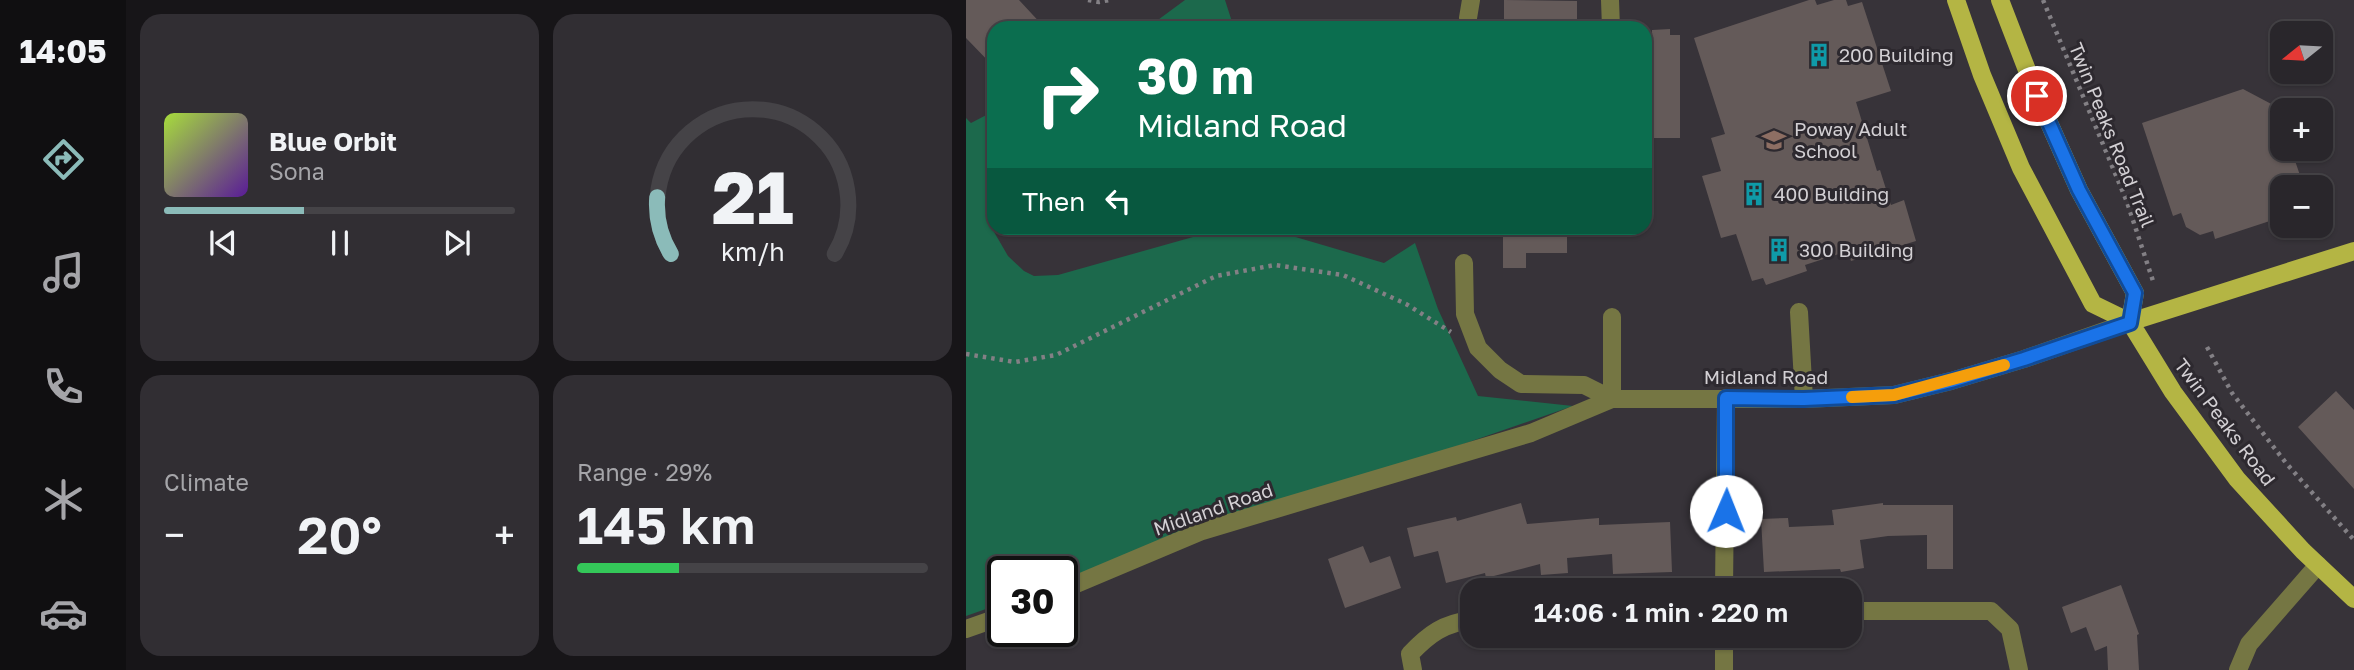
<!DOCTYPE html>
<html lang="en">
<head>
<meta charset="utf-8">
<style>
	body { margin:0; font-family:"Golos Text",sans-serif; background:#312e33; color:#f1f3f6; height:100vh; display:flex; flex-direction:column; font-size:26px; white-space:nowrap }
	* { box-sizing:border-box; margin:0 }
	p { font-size:23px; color:#a5a5a9 }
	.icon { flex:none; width:38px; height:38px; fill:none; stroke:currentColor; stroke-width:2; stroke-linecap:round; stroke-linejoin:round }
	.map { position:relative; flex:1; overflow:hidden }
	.side { display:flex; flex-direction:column; gap:14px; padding:14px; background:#171518; width:840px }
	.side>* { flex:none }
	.top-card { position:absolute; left:21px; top:21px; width:665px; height:214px; border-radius:21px; box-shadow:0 2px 5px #0004,0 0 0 2px #454347; background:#0b6e4f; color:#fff; overflow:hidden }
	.needle { width:46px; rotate:252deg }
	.fabs { position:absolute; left:1304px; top:21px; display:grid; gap:14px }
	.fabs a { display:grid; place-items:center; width:63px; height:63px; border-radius:14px; background:#29262b; box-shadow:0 2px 5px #0004,0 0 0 2px #454347; font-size:35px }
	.speed { position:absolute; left:21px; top:556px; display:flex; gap:14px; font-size:35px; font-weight:700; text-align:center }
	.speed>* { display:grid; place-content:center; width:91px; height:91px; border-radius:50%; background:#29262b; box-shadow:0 2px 5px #0004,0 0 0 2px #454347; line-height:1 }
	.speed .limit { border:4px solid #111; border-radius:10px; background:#fff; color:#111 }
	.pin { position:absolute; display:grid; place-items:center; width:60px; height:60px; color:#fff; margin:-30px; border:4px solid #fff; border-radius:50%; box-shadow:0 2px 7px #0007 }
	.me { position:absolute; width:77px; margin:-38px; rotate:1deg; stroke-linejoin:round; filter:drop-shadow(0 0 5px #0008) }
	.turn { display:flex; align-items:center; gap:24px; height:147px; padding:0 35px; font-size:32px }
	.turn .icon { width:91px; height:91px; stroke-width:2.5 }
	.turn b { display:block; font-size:49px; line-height:60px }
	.then { display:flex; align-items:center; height:66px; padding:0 35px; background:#0003; gap:14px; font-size:26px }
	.big { font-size:52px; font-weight:600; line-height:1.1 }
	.side .widget { flex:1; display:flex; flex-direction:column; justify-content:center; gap:10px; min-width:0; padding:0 24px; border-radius:21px; background:#312e33 }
	.side .dial { align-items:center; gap:0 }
	.dial svg { height:182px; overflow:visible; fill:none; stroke:#454347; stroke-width:7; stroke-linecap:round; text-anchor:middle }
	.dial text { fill:#f1f3f6; stroke:none }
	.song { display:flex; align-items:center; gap:21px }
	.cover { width:84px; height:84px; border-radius:10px; background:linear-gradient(135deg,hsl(80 70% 55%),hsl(270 70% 35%)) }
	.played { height:7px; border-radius:4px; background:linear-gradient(90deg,#8bbbb9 40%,#454347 40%) }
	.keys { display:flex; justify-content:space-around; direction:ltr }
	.heat { display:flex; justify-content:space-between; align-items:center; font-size:38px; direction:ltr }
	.charge { height:10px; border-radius:5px; background:linear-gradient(90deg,#34c759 29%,#454347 0) }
	.side .tiles { flex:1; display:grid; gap:14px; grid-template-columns:repeat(2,1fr) }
	.trip { position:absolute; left:494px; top:578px; width:402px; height:70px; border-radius:21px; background:#29262b; box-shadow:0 2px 5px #0004,0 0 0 2px #454347; font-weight:600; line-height:70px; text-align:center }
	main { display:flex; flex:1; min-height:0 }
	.menu { display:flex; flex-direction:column; width:126px; justify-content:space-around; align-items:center; background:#100f11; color:#a5a5a9 }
	.menu .icon { width:49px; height:49px }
	.menu .current { color:#8bbbb9 }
	.menu b { font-size:32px; color:#f1f3f6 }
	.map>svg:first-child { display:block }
	.green { fill:#1c694c }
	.building { fill:#645a59 }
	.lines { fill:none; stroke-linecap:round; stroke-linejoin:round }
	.path { stroke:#838085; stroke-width:4.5; stroke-dasharray:3.5 5; stroke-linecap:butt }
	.minor { stroke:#757643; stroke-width:18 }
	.major { stroke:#b4b544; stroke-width:18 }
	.route-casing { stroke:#114b97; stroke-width:18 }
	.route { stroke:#1a73e8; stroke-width:12 }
	.slow { stroke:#f59e0b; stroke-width:12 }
	.labels { text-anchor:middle; stroke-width:6; stroke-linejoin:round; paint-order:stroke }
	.poi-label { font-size:19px; fill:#d3d0d4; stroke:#2d292f; text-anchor:start }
	.street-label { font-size:19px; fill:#d3d0d4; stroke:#2d292f }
</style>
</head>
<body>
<main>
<nav class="menu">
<b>14:05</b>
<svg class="icon current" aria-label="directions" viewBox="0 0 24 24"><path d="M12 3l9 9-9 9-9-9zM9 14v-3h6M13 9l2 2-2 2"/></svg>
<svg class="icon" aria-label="music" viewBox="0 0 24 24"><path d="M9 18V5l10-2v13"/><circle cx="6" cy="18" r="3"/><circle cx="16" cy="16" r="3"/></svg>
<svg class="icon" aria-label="phone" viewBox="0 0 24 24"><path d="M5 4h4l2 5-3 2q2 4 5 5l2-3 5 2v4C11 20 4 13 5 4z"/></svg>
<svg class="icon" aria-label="climate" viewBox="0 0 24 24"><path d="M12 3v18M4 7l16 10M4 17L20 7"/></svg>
<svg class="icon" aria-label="car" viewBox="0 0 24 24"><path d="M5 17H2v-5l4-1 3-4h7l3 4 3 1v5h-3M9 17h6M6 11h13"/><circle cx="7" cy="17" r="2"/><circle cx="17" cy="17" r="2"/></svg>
</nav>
<section class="side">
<div class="tiles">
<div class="widget">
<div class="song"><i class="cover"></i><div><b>Blue Orbit</b><p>Sona</p></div></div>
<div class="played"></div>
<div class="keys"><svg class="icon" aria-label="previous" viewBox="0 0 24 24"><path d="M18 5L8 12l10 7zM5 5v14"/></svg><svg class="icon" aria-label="pause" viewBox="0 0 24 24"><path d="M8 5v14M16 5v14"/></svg><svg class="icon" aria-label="next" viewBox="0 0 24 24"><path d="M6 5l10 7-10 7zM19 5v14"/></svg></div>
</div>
<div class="widget dial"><svg viewBox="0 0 100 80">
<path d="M14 69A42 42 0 1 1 86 69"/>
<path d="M14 69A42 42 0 0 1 8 44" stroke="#8bbbb9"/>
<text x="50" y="56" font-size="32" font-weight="700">21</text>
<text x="50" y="72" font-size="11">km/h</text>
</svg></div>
<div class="widget"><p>Climate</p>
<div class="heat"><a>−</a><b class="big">20°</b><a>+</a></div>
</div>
<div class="widget"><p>Range · 29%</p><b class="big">145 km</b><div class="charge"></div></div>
</div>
</section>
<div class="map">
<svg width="1388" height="670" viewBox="0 0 1388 670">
	<rect width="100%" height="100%" fill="#373339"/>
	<!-- green -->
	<path class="green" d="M219,0H259L268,28H181Z
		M28,111V190L23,204L24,225L42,256L58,271L68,276L92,275L259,228H299L418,263L449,243L472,309L512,396L607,406L96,583V572H37V603L0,616V118L5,123Z"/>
	<!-- building -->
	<path class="building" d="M0,0H53L79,28H28V67L0,38Z
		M538,0L611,1V28H538Z
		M843,0H849L851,5L868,0H880L882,6L896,2L925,91L890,102L911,171L914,170L925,205L938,200L950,241L885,261L882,251L839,265L841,271L800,285L797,278L786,281L770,234L755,238L736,176L755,171L745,138L759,134L728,38Z
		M704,29V35H714V138H679V36H686V30Z
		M1277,89L1311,107L1316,121V149H1325L1338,187H1316V217L1249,239L1247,231L1234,235L1220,227L1215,213L1207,216L1176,123Z
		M537,228H601V253H560V268H537Z
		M1370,391L1388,410V489L1332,427Z
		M555,503L561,524L633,518V525L704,522L706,572L647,574L646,554L601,558L602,573L575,575L574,564L520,578L519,573L480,583L472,551L448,557L441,528L490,517L491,521Z
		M917,503V505H987V569H961V535L922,536L894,540L898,568L875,572L874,569L798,572L795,519L822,518L823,527L868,525L866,510Z
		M397,546L404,563L424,556L435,588L379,608L362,559Z
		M1155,585L1173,634L1171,635L1173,670H1142L1141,646L1129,651L1120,627L1105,633L1096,607Z"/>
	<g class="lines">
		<!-- path -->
		<path class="path" d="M122,0L133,2L143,0
			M1077,0L1161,202L1187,281
			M1241,347L1266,393L1320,463L1388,540
			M0,354L49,362L90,355L250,276L309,265L377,275L440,304L485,332"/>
		<!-- minor -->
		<path class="minor" d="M644,0L645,28
			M502,18L505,0
			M498,263L499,314L512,348L534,370L555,384L618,385L646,399
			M833,312L838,399
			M646,399V317
			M96,590L236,531L565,433L646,399H838L928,395L985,381L1058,359L1164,322
			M758,590L760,398
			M884,611H1025L1044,629L1053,670
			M0,629L37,616
			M447,670L444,654C463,634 478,623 506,620
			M758,670V635
			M1272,670L1283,644L1352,565"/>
		<!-- major -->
		<path class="major" d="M990,0L1016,75L1055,168L1127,304L1164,322L1207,392L1271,479L1337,551L1388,599
			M1034,0L1071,96L1113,190L1169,293L1164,322
			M1164,322L1388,251"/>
	</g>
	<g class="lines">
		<!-- route casing -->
		<g class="route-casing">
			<path id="route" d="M760,511V398L838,399L928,395L985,381L1058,359L1164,323L1169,293L1113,190L1071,96"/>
		</g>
		<!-- route -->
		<use href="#route" class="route"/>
		<!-- slow -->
		<path class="slow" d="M886,397L928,395L1038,365"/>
	</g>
	<!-- icons -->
	<defs>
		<g id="building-bare" transform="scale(1.89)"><path d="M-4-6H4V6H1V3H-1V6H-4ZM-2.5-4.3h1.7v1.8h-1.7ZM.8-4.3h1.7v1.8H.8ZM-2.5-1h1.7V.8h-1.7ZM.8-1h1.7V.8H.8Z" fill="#0f9aa8" stroke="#2d292f" stroke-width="2.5" paint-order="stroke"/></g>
		<g id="school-bare" transform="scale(1.89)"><path d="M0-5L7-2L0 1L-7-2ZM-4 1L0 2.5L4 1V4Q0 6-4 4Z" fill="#8d6e63" stroke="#2d292f" stroke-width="2.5" paint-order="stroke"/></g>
	</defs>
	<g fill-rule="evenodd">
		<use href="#building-bare" x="853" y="55"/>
		<use href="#school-bare" x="808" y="140"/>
		<use href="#building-bare" x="788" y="194"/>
		<use href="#building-bare" x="813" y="250"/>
	</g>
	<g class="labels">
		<!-- poi labels -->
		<g class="poi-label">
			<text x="873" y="62">200 Building</text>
			<text x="828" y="136">Poway Adult<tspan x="828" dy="22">School</tspan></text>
			<text x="808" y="201">400 Building</text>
			<text x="833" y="257">300 Building</text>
		</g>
		<!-- street labels -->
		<g class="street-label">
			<text transform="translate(1146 135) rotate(68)" y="7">Twin Peaks Road Trail</text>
			<text x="800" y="384">Midland Road</text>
			<text transform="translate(1259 422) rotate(53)" y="7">Twin Peaks Road</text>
			<text transform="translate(247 509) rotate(-19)" y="7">Midland Road</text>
		</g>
	</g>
</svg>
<div class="fabs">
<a><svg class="needle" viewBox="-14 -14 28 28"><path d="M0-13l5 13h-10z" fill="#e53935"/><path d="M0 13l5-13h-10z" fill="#a5a5a9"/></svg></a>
<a>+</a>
<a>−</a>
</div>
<div class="speed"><div class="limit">30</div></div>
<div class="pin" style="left:1071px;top:96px;background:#d93025"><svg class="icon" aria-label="arrive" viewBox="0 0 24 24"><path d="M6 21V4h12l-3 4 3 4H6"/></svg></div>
<svg class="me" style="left:760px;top:511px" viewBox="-20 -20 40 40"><circle r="19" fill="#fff"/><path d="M0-13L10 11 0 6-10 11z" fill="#1a73e8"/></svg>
<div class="trip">14:06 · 1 min · 220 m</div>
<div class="top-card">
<div class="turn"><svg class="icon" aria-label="right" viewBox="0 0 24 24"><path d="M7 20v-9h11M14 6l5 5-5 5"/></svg><div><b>30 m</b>Midland Road</div></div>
<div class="then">Then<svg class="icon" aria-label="left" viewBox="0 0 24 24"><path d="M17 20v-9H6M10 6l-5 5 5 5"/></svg></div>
</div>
</div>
</main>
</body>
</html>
